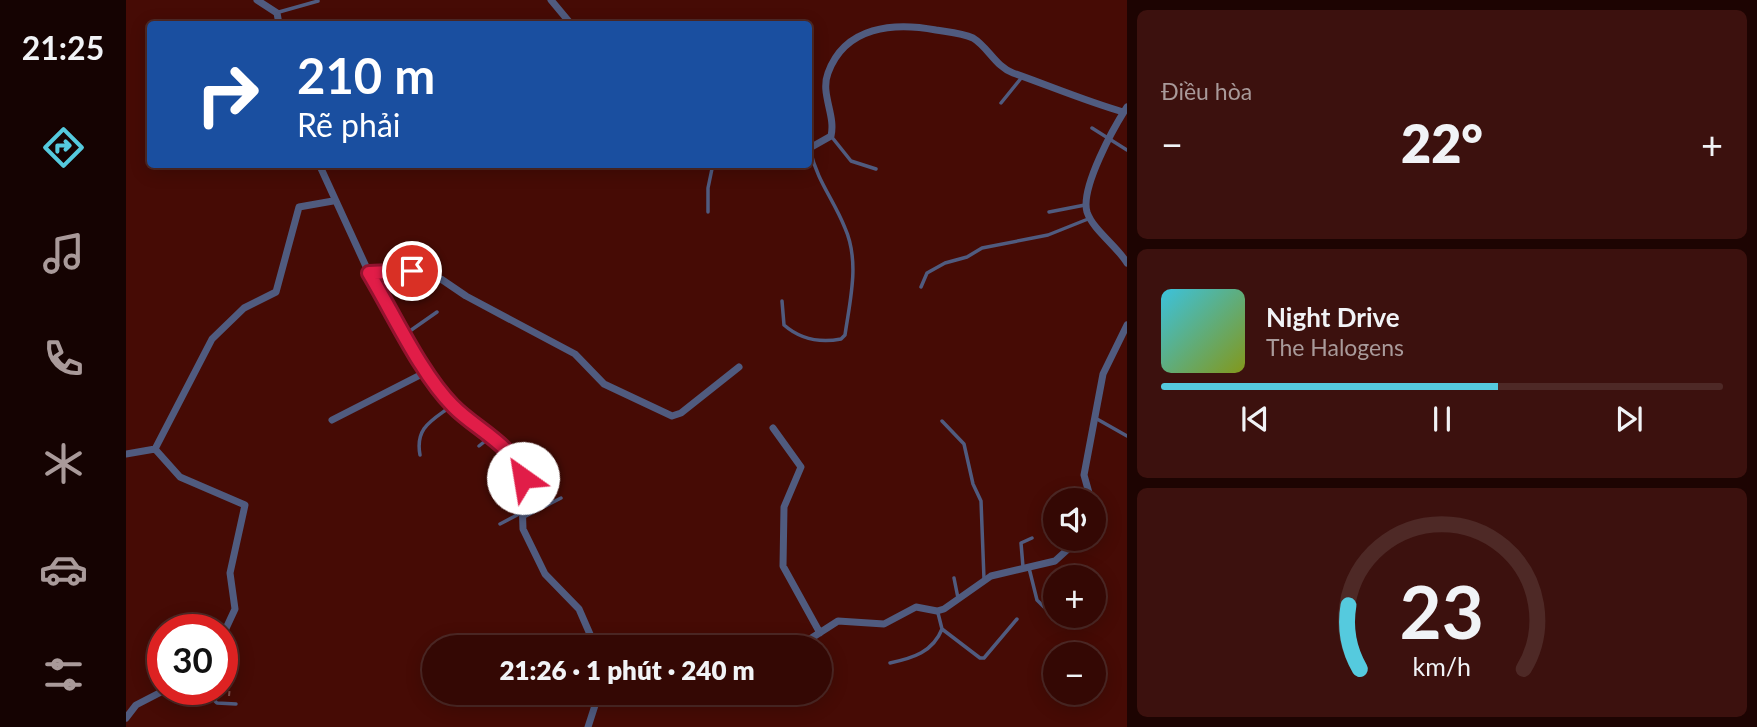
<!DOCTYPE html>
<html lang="vi">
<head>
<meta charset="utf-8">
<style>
	body { margin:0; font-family:Lato,sans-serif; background:#3c110e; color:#f1f3f6; height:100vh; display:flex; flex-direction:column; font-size:26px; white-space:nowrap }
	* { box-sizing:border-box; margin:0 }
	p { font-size:23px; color:#a99a9a }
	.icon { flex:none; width:38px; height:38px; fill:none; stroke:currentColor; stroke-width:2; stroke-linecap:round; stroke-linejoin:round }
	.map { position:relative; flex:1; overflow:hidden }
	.side { display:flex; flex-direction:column; gap:10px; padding:10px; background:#1d0402; width:630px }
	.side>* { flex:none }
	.banner { position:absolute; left:21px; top:21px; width:665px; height:147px; border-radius:7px; box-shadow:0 4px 18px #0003,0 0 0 2px #4e2926; background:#1a4fa0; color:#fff; overflow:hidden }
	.buttons { position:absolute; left:917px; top:488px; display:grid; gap:14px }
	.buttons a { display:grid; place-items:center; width:63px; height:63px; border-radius:50%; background:#340804; box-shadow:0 4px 18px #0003,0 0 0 2px #4e2926; font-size:35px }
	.speed { position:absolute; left:21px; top:614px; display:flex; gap:14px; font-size:35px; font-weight:700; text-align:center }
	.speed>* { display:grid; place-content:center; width:91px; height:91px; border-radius:50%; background:#340804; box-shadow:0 4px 18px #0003,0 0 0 2px #4e2926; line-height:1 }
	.speed .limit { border:10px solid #d22; background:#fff; color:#111 }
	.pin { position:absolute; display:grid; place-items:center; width:60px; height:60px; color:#fff; margin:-30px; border:4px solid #fff; border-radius:50%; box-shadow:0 2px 7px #0007 }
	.me { position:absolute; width:77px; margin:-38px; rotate:328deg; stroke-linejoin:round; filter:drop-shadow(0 0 5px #0008) }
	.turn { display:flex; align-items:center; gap:24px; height:147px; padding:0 35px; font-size:32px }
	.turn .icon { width:91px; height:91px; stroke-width:2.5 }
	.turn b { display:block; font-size:49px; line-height:60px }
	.big { font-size:52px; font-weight:800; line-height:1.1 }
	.side .card { flex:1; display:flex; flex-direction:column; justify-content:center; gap:10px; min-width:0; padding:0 24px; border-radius:10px; background:#3c110e }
	.side .dial { align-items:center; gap:0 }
	.dial svg { height:182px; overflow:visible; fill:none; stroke:#4e2926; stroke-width:7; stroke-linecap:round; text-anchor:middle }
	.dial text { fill:#f1f3f6; stroke:none }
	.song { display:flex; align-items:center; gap:21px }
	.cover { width:84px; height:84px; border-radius:10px; background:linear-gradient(135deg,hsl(190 70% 55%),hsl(70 70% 35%)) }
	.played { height:7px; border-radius:4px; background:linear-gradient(90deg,#55cade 60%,#4e2926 60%) }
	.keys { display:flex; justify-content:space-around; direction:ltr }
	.heat { display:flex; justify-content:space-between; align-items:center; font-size:38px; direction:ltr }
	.trip { position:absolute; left:296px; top:635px; width:410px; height:70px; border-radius:35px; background:#340804; box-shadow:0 4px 18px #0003,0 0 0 2px #4e2926; font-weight:800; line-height:70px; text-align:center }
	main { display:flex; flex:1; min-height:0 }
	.tabs { display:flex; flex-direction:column; width:126px; justify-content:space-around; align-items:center; background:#150302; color:#a99a9a }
	.tabs .icon { width:49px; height:49px }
	.tabs .current { color:#55cade }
	.tabs b { font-size:32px; color:#f1f3f6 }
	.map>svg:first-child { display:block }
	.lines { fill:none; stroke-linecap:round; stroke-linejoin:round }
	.path { stroke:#7f514c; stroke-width:2; stroke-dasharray:5 5; stroke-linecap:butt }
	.service { stroke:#505b7f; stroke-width:3.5 }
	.minor { stroke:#505b7f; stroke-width:7 }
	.route-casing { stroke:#92132f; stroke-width:18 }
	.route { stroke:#e11d48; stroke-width:12 }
</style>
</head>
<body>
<main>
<nav class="tabs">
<b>21:25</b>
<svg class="icon current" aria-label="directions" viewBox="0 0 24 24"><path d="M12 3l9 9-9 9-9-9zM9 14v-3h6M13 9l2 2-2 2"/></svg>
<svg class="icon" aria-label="music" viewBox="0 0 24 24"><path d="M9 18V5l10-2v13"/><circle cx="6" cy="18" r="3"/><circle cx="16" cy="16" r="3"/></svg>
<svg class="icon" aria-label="phone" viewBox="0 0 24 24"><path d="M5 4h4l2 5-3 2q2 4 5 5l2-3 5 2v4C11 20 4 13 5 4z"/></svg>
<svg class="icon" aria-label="climate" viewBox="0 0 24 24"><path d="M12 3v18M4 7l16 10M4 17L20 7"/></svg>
<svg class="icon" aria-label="car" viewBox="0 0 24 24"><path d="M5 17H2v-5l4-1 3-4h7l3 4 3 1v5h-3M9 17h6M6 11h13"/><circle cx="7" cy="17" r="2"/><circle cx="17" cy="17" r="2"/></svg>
<svg class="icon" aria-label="filters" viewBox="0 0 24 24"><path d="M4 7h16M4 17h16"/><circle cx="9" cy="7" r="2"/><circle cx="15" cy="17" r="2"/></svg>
</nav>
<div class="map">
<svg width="1001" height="727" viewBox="0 0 1001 727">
	<rect width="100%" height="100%" fill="#460b05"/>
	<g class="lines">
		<!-- path -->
		<path class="path" d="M103,696L104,687"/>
		<!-- service -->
		<path class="service" d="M153,12L192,1
			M875,103L896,77
			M966,128L1001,150
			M705,136L725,161L750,169
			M582,212V188L587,164
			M923,212L959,205
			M795,287L801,273L819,263L841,257L856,248L922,235L962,219
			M656,301L658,325C674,339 694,343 715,339L719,335C724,300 734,262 719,228C707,198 692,183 684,150
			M281,333L311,312
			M971,419L1001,436
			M816,421L838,444L847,484L855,501L858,579
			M353,446L363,438
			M294,455C289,428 305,421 324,407
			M391,462L401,464L409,461
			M396,518L435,498
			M374,524L395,513
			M897,567L895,543L906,538
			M903,568L911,600L918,607
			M828,578L832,598
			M812,613L816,629L854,658H858L891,619
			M764,663C787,658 807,652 816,629
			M77,690L91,703L110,704"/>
		<!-- minor -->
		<path class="minor" d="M131,0L151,13L153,24
			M425,0L445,24
			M1001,107C988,127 954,188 961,212C967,230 991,246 1001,263
			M682,149L705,136C710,115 694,94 702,73C719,26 768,22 810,30C822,32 836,33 847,38C862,47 870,67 887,73C924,86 959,101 997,112
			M193,164L243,273L302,371L326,406L381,451L395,469L397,529L419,574L453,609L470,648
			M243,273L286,271L315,279L340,296L449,354L478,384L546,416L555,413L613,367
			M206,420L302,371
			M647,428L675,467L658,507L657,566L694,633
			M29,449L54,477L119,505L104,573L109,609L96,637
			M0,454L29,449L86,339L118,308L150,292L173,207L207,201
			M965,500L958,475L977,374L1001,325
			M968,507L972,520L968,526
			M670,648L712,621L758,624L790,607L811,611L818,609L865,576L929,561L953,539
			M0,718L10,705L39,690
			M462,727L473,693"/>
	</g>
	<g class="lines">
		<!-- route casing -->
		<g class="route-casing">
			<path id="route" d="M286,271L243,273C267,313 295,374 327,406C349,429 388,445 397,478"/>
		</g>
		<!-- route -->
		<use href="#route" class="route"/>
	</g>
</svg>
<div class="buttons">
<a><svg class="icon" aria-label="sound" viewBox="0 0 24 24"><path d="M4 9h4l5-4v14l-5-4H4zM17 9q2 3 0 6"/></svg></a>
<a>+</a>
<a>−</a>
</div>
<div class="speed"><div class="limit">30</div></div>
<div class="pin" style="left:286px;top:271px;background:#d93025"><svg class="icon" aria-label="arrive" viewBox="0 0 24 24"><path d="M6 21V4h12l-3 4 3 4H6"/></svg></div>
<svg class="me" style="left:397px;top:478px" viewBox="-20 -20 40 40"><circle r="19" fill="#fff"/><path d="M0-13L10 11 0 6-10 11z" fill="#e11d48"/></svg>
<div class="trip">21:26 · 1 phút · 240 m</div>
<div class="banner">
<div class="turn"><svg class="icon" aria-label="right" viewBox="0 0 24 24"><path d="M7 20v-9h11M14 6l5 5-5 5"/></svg><div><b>210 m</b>Rẽ phải</div></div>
</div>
</div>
<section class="side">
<div class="card"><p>Điều hòa</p>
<div class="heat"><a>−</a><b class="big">22°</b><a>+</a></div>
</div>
<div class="card">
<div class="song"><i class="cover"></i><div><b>Night Drive</b><p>The Halogens</p></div></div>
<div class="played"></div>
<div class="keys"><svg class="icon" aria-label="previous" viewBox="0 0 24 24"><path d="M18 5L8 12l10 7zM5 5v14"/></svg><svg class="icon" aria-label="pause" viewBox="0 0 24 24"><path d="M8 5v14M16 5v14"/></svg><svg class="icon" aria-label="next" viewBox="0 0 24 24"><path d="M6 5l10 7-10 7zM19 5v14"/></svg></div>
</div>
<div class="card dial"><svg viewBox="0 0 100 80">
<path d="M14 69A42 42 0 1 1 86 69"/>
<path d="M14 69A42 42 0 0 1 9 41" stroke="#55cade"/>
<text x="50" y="56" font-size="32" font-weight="700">23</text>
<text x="50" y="72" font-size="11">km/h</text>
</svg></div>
</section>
</main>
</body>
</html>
